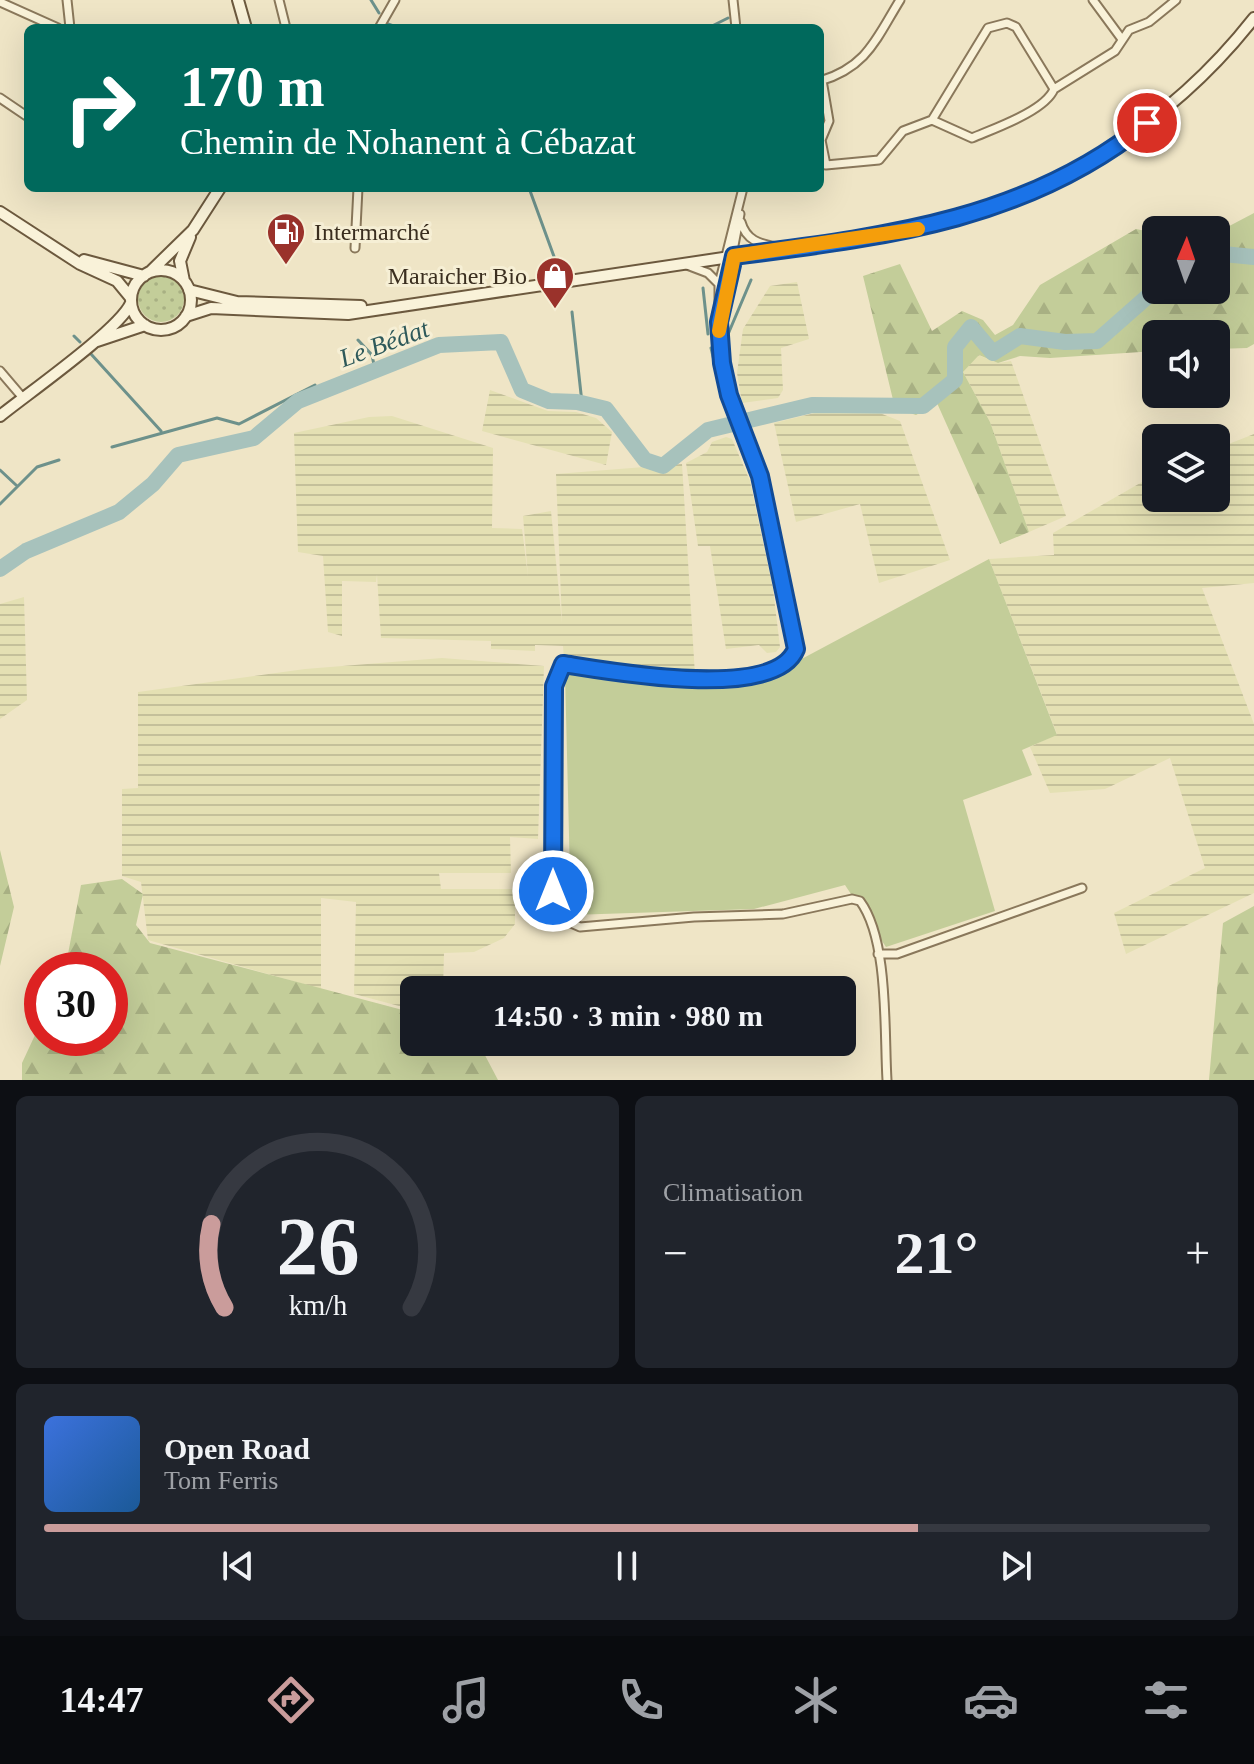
<!DOCTYPE html>
<html lang="fr">
<head>
<meta charset="utf-8">
<style>
	body { margin:0; font-family:Georgia,serif; background:#20242c; color:#f1f3f6; height:100vh; display:flex; flex-direction:column; font-size:30px; white-space:nowrap }
	* { box-sizing:border-box; margin:0 }
	p { font-size:26px; color:#9ea1a6 }
	.icon { flex:none; width:44px; height:44px; fill:none; stroke:currentColor; stroke-width:2; stroke-linecap:round; stroke-linejoin:round }
	.map { position:relative; height:1080px; overflow:hidden }
	.side { display:flex; flex-direction:column; gap:16px; padding:16px; background:#0d0f14; flex:1 }
	.side>* { flex:none }
	.top-card { position:absolute; left:24px; top:24px; width:800px; height:168px; border-radius:12px; box-shadow:0 8px 32px #0002; background:#00695c; color:#fff; overflow:hidden }
	.needle { width:52px; rotate:2deg }
	.tools { position:absolute; left:1142px; top:216px; display:grid; gap:16px }
	.tools a { display:grid; place-items:center; width:88px; height:88px; border-radius:12px; background:#171b24; box-shadow:0 8px 32px #0002; font-size:40px }
	.speed { position:absolute; left:24px; top:952px; display:flex; gap:16px; font-size:40px; font-weight:700; text-align:center }
	.speed>* { display:grid; place-content:center; width:104px; height:104px; border-radius:50%; background:#171b24; box-shadow:0 8px 32px #0002; line-height:1 }
	.speed .limit { border:12px solid #d22; background:#fff; color:#111 }
	.pin { position:absolute; display:grid; place-items:center; width:68px; height:68px; color:#fff; margin:-34px; border:4px solid #fff; border-radius:50%; box-shadow:0 2px 8px #0007 }
	.me { position:absolute; width:88px; margin:-44px; rotate:0deg; stroke-linejoin:round; filter:drop-shadow(0 0 6px #0008) }
	.turn { display:flex; align-items:center; gap:28px; height:168px; padding:0 24px; font-size:36px }
	.turn .icon { width:104px; height:104px; stroke-width:2.5 }
	.turn b { display:block; font-size:56px; line-height:68px }
	.big { font-size:60px; font-weight:700; line-height:1.1 }
	.side .card { flex:1; display:flex; flex-direction:column; justify-content:center; gap:12px; min-width:0; padding:0 28px; border-radius:12px; background:#20242c }
	.side .dial { align-items:center; gap:0 }
	.dial svg { height:208px; overflow:visible; fill:none; stroke:#363941; stroke-width:7; stroke-linecap:round; text-anchor:middle }
	.dial text { fill:#f1f3f6; stroke:none }
	.song { display:flex; align-items:center; gap:24px }
	.cover { width:96px; height:96px; border-radius:12px; background:linear-gradient(135deg,hsl(220 70% 55%),hsl(210 70% 35%)) }
	.played { height:8px; border-radius:4px; background:linear-gradient(90deg,#ca9c9b 75%,#363941 75%) }
	.keys { display:flex; justify-content:space-around; direction:ltr }
	.heat { display:flex; justify-content:space-between; align-items:center; font-size:44px; direction:ltr }
	.side .tiles { flex:1; display:grid; gap:16px; grid-template-columns:1fr 1fr }
	.card:last-child { grid-column:span 2 }
	.trip { position:absolute; left:400px; top:976px; width:456px; height:80px; border-radius:12px; background:#171b24; box-shadow:0 8px 32px #0002; font-weight:700; line-height:80px; text-align:center }
	.menu { display:flex; height:128px; justify-content:space-around; align-items:center; background:#090b0e; color:#9ea1a6 }
	.menu .icon { width:56px; height:56px }
	.menu .selected { color:#ca9c9b }
	.menu b { font-size:36px; color:#f1f3f6 }
	.map>svg:first-child { display:block }
	.farmland { fill:url(#farmland-rules) }
	.grass { fill:url(#grass-dots) }
	.forest { fill:url(#forest-firs) }
	.garden { fill:#c3cd99 }
	.lines { fill:none; stroke-linecap:round; stroke-linejoin:round }
	.stream { stroke:#6d918b; stroke-width:3 }
	.river { stroke:#a7c2bc; stroke-width:16 }
	.street-casing { stroke:#8a785b; stroke-width:11 }
	.secondary-casing { stroke:#6c593e; stroke-width:14 }
	.street { stroke:#f9f2d9; stroke-width:7 }
	.secondary { stroke:#f9f2d9; stroke-width:10 }
	.route-casing { stroke:#114b97; stroke-width:20 }
	.route { stroke:#1a73e8; stroke-width:14 }
	.slow { stroke:#f59e0b; stroke-width:14 }
	.labels { text-anchor:middle; stroke-width:6; stroke-linejoin:round; paint-order:stroke }
	.poi-label { font-size:24px; fill:#3a2e1f; stroke:#f6efd5; text-anchor:start }
	.water-label { font-size:26px; font-style:italic; fill:#2e595a; stroke:#f6efd5 }
</style>
</head>
<body>
<div class="map">
<svg width="1254" height="1080" viewBox="0 0 1254 1080">
	<defs>
		<pattern id="farmland-rules" width="6" height="5" patternUnits="userSpaceOnUse" patternTransform="scale(2)"><rect width="6" height="5" fill="#e4e0b3"/><path d="M0 2.5h6" fill="none" stroke="#c4c09a"/></pattern>
		<pattern id="grass-dots" width="8" height="8" patternUnits="userSpaceOnUse" patternTransform="scale(2)"><rect width="8" height="8" fill="#c3cd99"/><path d="M2 2h.1M6 6h.1" fill="none" stroke="#a8b083" stroke-width="1.8" stroke-linecap="round"/></pattern>
		<pattern id="forest-firs" width="22" height="20" patternUnits="userSpaceOnUse" patternTransform="scale(2)"><rect width="22" height="20" fill="#c3cd99"/><path d="M5 1l3.5 6h-7zM16 11l3.5 6h-7z" fill="#a8b083"/></pattern>
	</defs>
	<rect width="100%" height="100%" fill="#efe5c6"/>
	<!-- farmland -->
	<path class="farmland" d="M797,282L809,339L781,348L783,390L778,398L742,403L737,373L743,329L770,286Z
		M978,355L998,363L1011,361L1066,516L1029,532L990,422L963,372Z
		M490,390L548,411L576,412L596,418L612,432L606,465L482,431Z
		M839,407L872,410L900,421L950,560L879,583L860,504L796,522L774,423Z
		M392,416L493,448L492,528L522,529L528,576L523,516L551,511L562,623L556,474L682,464L695,675L564,659L563,646L535,645V651L491,649V641L381,638L377,575L376,582L342,581V636L328,632L323,556L298,552L294,433L369,417Z
		M1254,434V583L1202,588L1254,724V893L1126,954L1114,913L1205,868L1170,758L1105,789L1050,793L1030,747L1057,734L989,559L1054,555L1053,533L1156,474V498H1216V449Z
		M726,437L732,439L750,481L773,589L780,647L776,652L767,653L759,645L726,649L710,546H698L686,463L707,452L712,442Z
		M24,597L27,700L0,719V604Z
		M442,658L544,666L538,839L510,837L511,873H439L441,889H515V924L504,938L474,952L444,953L443,990H414V1010L354,994L356,902L321,898V989L148,940L141,882L122,876V789L138,788V692L305,669Z"/>
	<!-- grass -->
	<path class="grass" d="M138 299a23 23 0 1 1 46 0a23 23 0 1 1-46 0Z"/>
	<!-- forest -->
	<path class="forest" d="M1254,213V344L1247,348L1216,349V334H1156V351L1050,358L1020,356L998,363L979,355L963,372L990,422L1029,532L1000,544L937,403L916,415L895,408L863,276L900,264L932,331L962,311L983,320L995,335L1013,325L1040,285L1136,229L1156,233V290H1216V233Z
		M0,850L14,907L0,966Z
		M122,879L143,894L136,925L150,943L414,1013V1042H478L498,1080H22V1063L42,1020V1038H110V970H65L81,885Z
		M1254,906V1080H1209L1223,923Z"/>
	<!-- garden -->
	<path class="garden" d="M989,559L1057,735L1022,750L1032,775L963,800L995,911L886,947L845,885L754,909L571,915L565,674L693,684L752,677L796,662Z"/>
	<g class="lines">
		<!-- stream -->
		<path class="stream" d="M371,0L379,13
			M388,24L399,28
			M712,26L728,18
			M529,188L556,262
			M703,288L708,334
			M572,312L582,403
			M74,336L80,342
			M726,339L751,280
			M358,340L372,355L375,370
			M711,348L723,399
			M91,354L161,431
			M728,414L730,421L738,419
			M112,447L217,418L239,424L315,385
			M0,470L16,485
			M0,504L37,467L59,460"/>
		<!-- river -->
		<path class="river" d="M1216,258L1223,254L1254,257
			M0,569L26,551L119,512L153,484L178,455L254,438L298,401L439,345L501,342L522,390L549,401L577,402L606,409L645,460L663,466L708,430L812,405L923,406L955,380V347L971,327L993,353L1020,336L1065,342L1097,341L1156,289"/>
		<!-- street casing -->
		<g class="street-casing">
			<path id="street" d="M67,0L70,28
				M279,0L286,28
				M733,0L736,28
				M1093,0L1121,38
				M0,2L58,28
				M379,28L395,0
				M822,80L829,121L821,140L826,165L879,160L903,131L932,120L972,138C995,128 1045,111 1054,89L1115,51L1129,30L1149,22L1176,0
				M820,81C867,67 876,39 900,0
				M0,98L28,117
				M932,120L988,28L1007,23L1016,27L1054,89
				M743,188L719,284V342L729,395L760,476L796,649C775,701 608,671 563,664L554,686V907L562,919L580,927L694,917L783,914L852,899L860,901C889,940 884,1032 887,1080
				M741,222C746,240 759,244 777,247
				M355,248L358,188
				M687,265L708,273L719,284
				M722,308L740,214
				M0,371L23,398
				M878,954H897L1082,888"/>
		</g>
		<!-- secondary casing -->
		<g class="secondary-casing">
			<path id="secondary" d="M238,0L246,28
				M0,212L80,264L117,281L131,298
				M84,260L144,276
				M131 300a30 30 0 1 1 60 0a30 30 0 1 1-60 0Z
				M150,272L193,230L220,188
				M184,281L180,261L190,237
				M189,290L237,302L361,306
				M186,316L211,308L348,314L924,228C1055,195 1170,125 1254,18
				M97,341L145,325
				M0,416C27,394 119,330 131,303"/>
		</g>
		<!-- street -->
		<use href="#street" class="street"/>
		<!-- secondary -->
		<use href="#secondary" class="secondary"/>
	</g>
	<g class="lines">
		<!-- route casing -->
		<g class="route-casing">
			<path id="route" d="M553,891L554,686L563,664C608,671 775,702 796,649L760,476L729,395L722,363L719,322L734,256C882,237 1026,221 1147,123"/>
		</g>
		<!-- route -->
		<use href="#route" class="route"/>
		<!-- slow -->
		<path class="slow" d="M719,331L734,256L918,229"/>
	</g>
	<!-- icons -->
	<defs>
		<g id="fuel-pin" transform="scale(2)"><path d="M0 17L-7.5 6A9.5 9.5 0 1 1 7.5 6Z" fill="#9a322b" stroke="#f6efd5"/><path d="M-5.5-6h7V0h2V4h1.3V-2.5L3-4.5l.8-.8L6-3V5H2.5V1h-1V6h-7ZM-4.2-4.7v3.2H.2V-4.7Z" fill="#fff"/></g>
		<g id="shop-pin" transform="scale(2)"><path d="M0 17L-7.5 6A9.5 9.5 0 1 1 7.5 6Z" fill="#9a322b" stroke="#f6efd5"/><path d="M-5-2.5h2.3a2.7 3.5 0 0 1 5.4 0H5L5.5 6h-11ZM-1.5-2.5h3a1.5 2.3 0 0 0-3 0Z" fill="#fff"/></g>
	</defs>
	<g fill-rule="evenodd">
		<use href="#fuel-pin" x="286" y="232"/>
		<use href="#shop-pin" x="555" y="276"/>
	</g>
	<g class="labels">
		<!-- poi labels -->
		<g class="poi-label">
			<text x="314" y="240">Intermarché</text>
			<text x="527" y="284" text-anchor="end">Maraicher Bio</text>
		</g>
		<!-- water labels -->
		<g class="water-label">
			<text transform="translate(384 343) rotate(-20)" y="9">Le Bédat</text>
		</g>
	</g>
</svg>
<div class="tools">
<a><svg class="needle" viewBox="-14 -14 28 28"><path d="M0-13l5 13h-10z" fill="#e53935"/><path d="M0 13l5-13h-10z" fill="#9ea1a6"/></svg></a>
<a><svg class="icon" aria-label="sound" viewBox="0 0 24 24"><path d="M4 9h4l5-4v14l-5-4H4zM17 9q2 3 0 6"/></svg></a>
<a><svg class="icon" aria-label="layers" viewBox="0 0 24 24"><path d="M12 4l9 5-9 5-9-5zM3 14l9 5 9-5"/></svg></a>
</div>
<div class="speed"><div class="limit">30</div></div>
<div class="pin" style="left:1147px;top:123px;background:#d93025"><svg class="icon" aria-label="arrive" viewBox="0 0 24 24"><path d="M6 21V4h12l-3 4 3 4H6"/></svg></div>
<svg class="me" style="left:553px;top:891px" viewBox="-20 -20 40 40"><circle r="17" fill="#1a73e8" stroke="#fff" stroke-width="3"/><path d="M0-11L8 9 0 5-8 9z" fill="#fff"/></svg>
<div class="trip">14:50 · 3 min · 980 m</div>
<div class="top-card">
<div class="turn"><svg class="icon" aria-label="right" viewBox="0 0 24 24"><path d="M7 20v-9h11M14 6l5 5-5 5"/></svg><div><b>170 m</b>Chemin de Nohanent à Cébazat</div></div>
</div>
</div>
<section class="side">
<div class="tiles">
<div class="card dial"><svg viewBox="0 0 100 80">
<path d="M14 69A42 42 0 1 1 86 69"/>
<path d="M14 69A42 42 0 0 1 9 37" stroke="#ca9c9b"/>
<text x="50" y="56" font-size="32" font-weight="700">26</text>
<text x="50" y="72" font-size="11">km/h</text>
</svg></div>
<div class="card"><p>Climatisation</p>
<div class="heat"><a>−</a><b class="big">21°</b><a>+</a></div>
</div>
<div class="card">
<div class="song"><i class="cover"></i><div><b>Open Road</b><p>Tom Ferris</p></div></div>
<div class="played"></div>
<div class="keys"><svg class="icon" aria-label="previous" viewBox="0 0 24 24"><path d="M18 5L8 12l10 7zM5 5v14"/></svg><svg class="icon" aria-label="pause" viewBox="0 0 24 24"><path d="M8 5v14M16 5v14"/></svg><svg class="icon" aria-label="next" viewBox="0 0 24 24"><path d="M6 5l10 7-10 7zM19 5v14"/></svg></div>
</div>
</div>
</section>
<nav class="menu">
<b>14:47</b>
<svg class="icon selected" aria-label="directions" viewBox="0 0 24 24"><path d="M12 3l9 9-9 9-9-9zM9 14v-3h6M13 9l2 2-2 2"/></svg>
<svg class="icon" aria-label="music" viewBox="0 0 24 24"><path d="M9 18V5l10-2v13"/><circle cx="6" cy="18" r="3"/><circle cx="16" cy="16" r="3"/></svg>
<svg class="icon" aria-label="phone" viewBox="0 0 24 24"><path d="M5 4h4l2 5-3 2q2 4 5 5l2-3 5 2v4C11 20 4 13 5 4z"/></svg>
<svg class="icon" aria-label="climate" viewBox="0 0 24 24"><path d="M12 3v18M4 7l16 10M4 17L20 7"/></svg>
<svg class="icon" aria-label="car" viewBox="0 0 24 24"><path d="M5 17H2v-5l4-1 3-4h7l3 4 3 1v5h-3M9 17h6M6 11h13"/><circle cx="7" cy="17" r="2"/><circle cx="17" cy="17" r="2"/></svg>
<svg class="icon" aria-label="filters" viewBox="0 0 24 24"><path d="M4 7h16M4 17h16"/><circle cx="9" cy="7" r="2"/><circle cx="15" cy="17" r="2"/></svg>
</nav>
</body>
</html>
